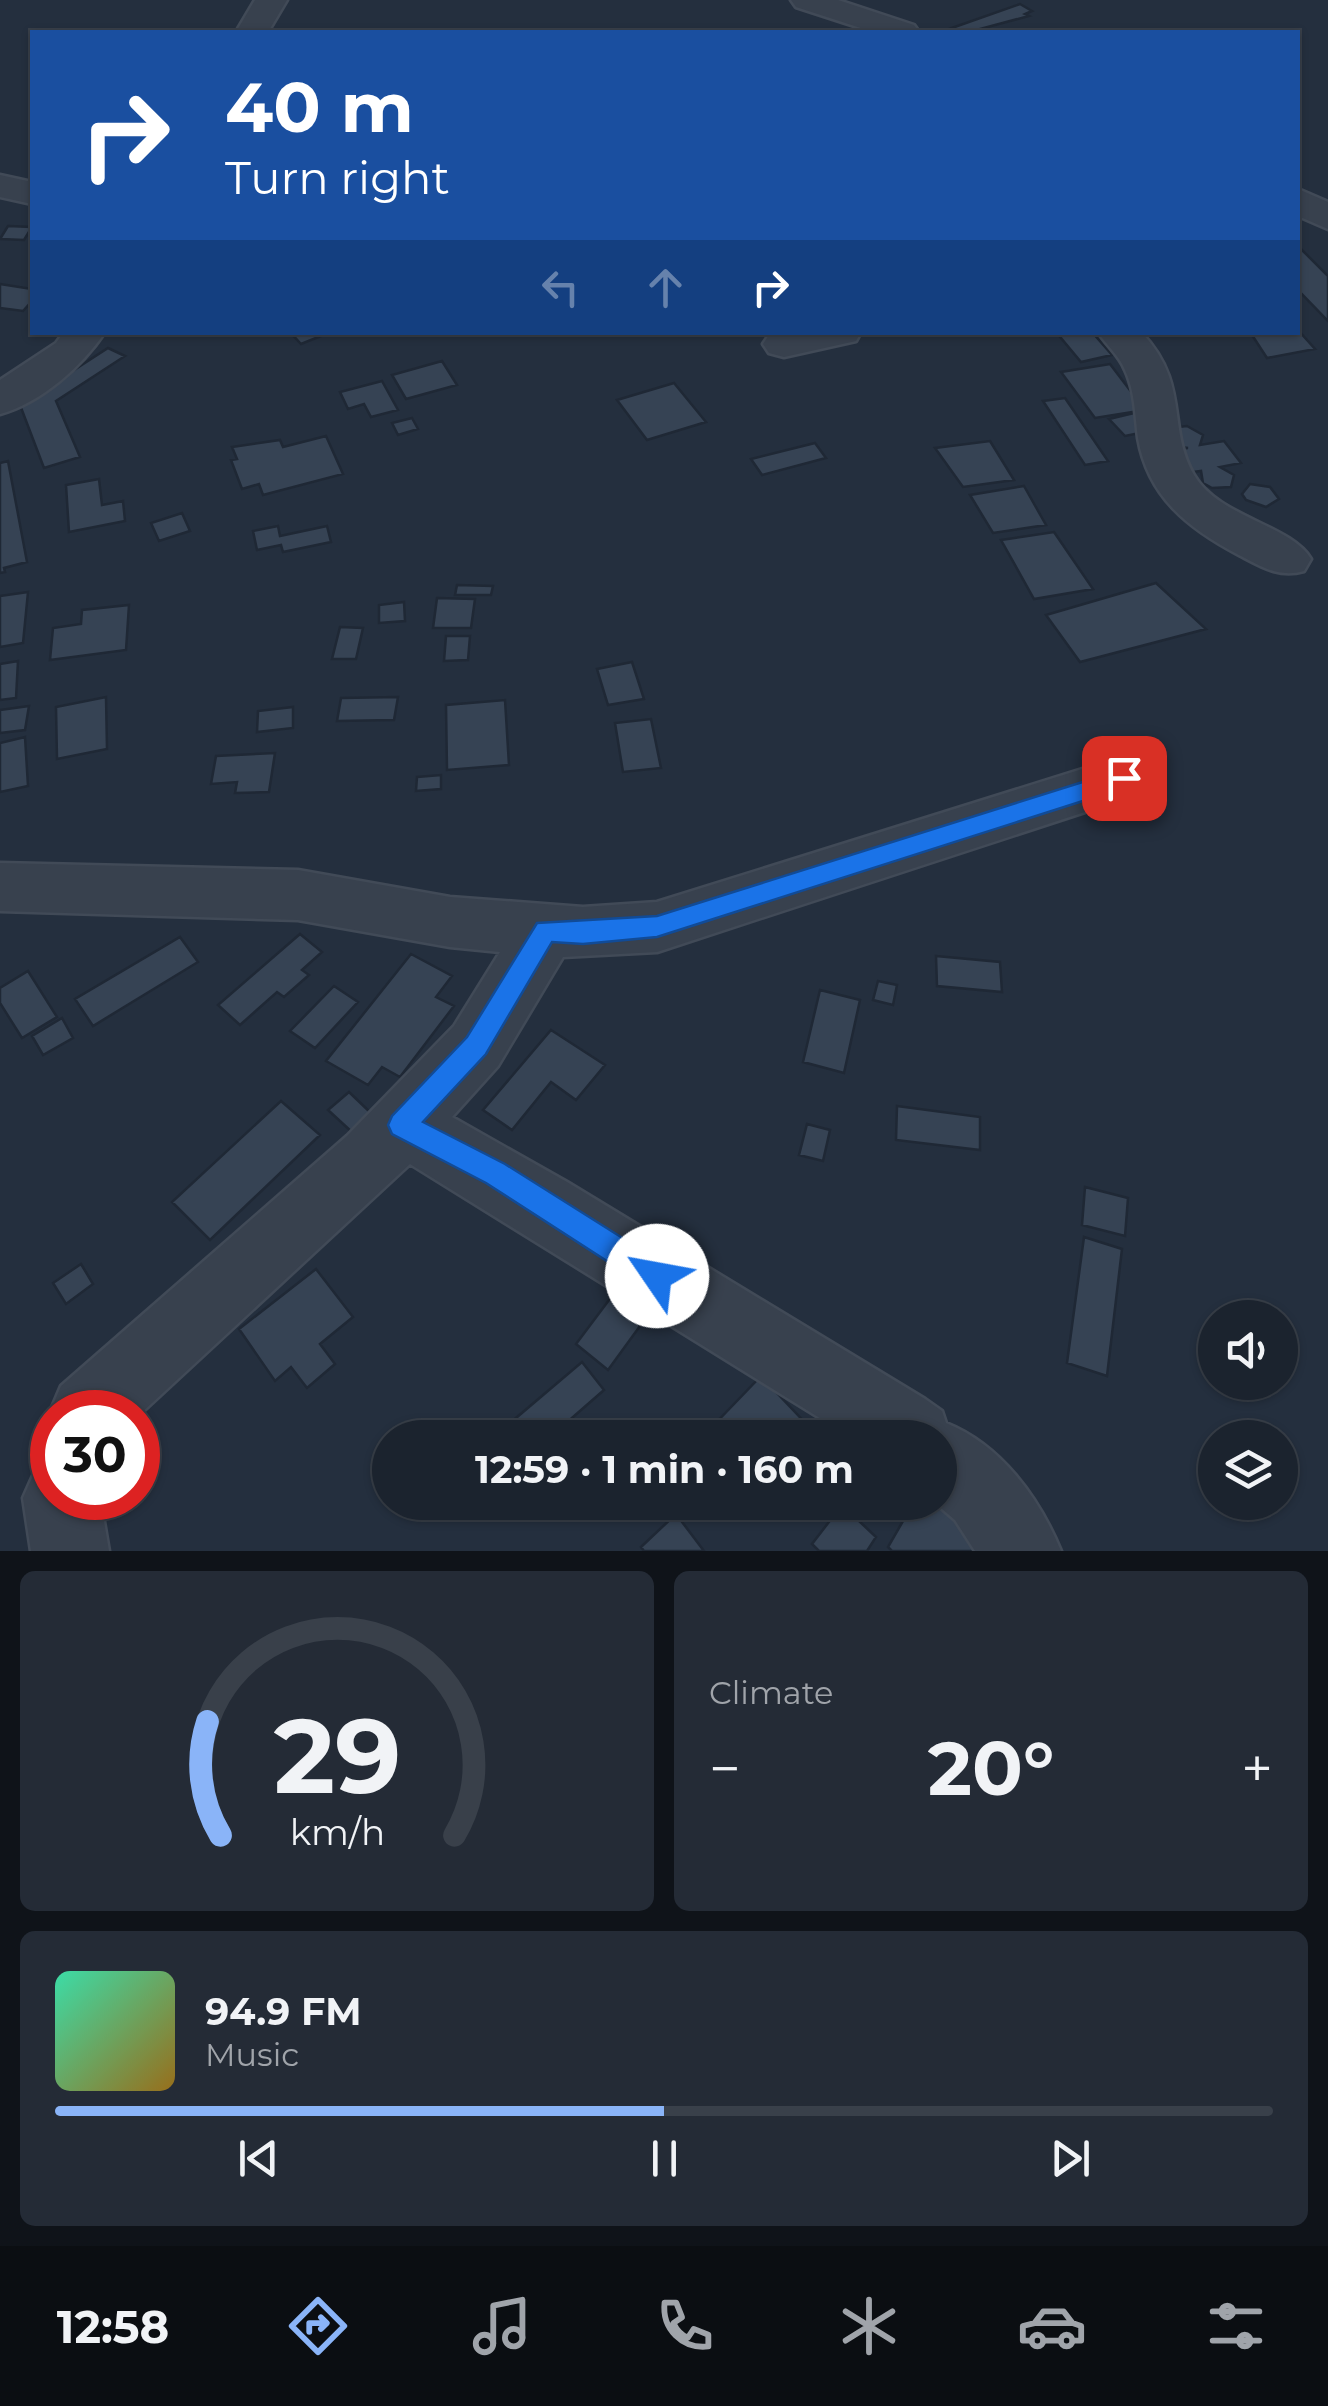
<!DOCTYPE html>
<html lang="en">
<head>
<meta charset="utf-8">
<style>
	body { margin:0; font-family:Montserrat,sans-serif; background:#242b36; color:#f1f3f6; height:100vh; display:flex; flex-direction:column; font-size:38px; white-space:nowrap }
	* { box-sizing:border-box; margin:0 }
	p { font-size:32px; color:#a0a4aa }
	.icon { flex:none; width:55px; height:55px; fill:none; stroke:currentColor; stroke-width:2; stroke-linecap:round; stroke-linejoin:round }
	.map { position:relative; height:1551px; overflow:hidden }
	.details { display:flex; flex-direction:column; gap:20px; padding:20px; background:#0f1319; flex:1 }
	.details>* { flex:none }
	.guide { position:absolute; left:30px; top:30px; width:1270px; height:305px; border-radius:0px; box-shadow:0 2px 8px #0004,0 0 0 2px #39404a; background:#1a4fa0; color:#fff; overflow:hidden }
	.fabs { position:absolute; left:1198px; top:1300px; display:grid; gap:20px }
	.fabs a { display:grid; place-items:center; width:100px; height:100px; border-radius:50%; background:#1b232e; box-shadow:0 2px 8px #0004,0 0 0 2px #39404a; font-size:50px }
	.speed { position:absolute; left:30px; top:1390px; display:flex; gap:20px; font-size:50px; font-weight:700; text-align:center }
	.speed>* { display:grid; place-content:center; width:130px; height:130px; border-radius:50%; background:#1b232e; box-shadow:0 2px 8px #0004,0 0 0 2px #39404a; line-height:1 }
	.speed .limit { border:15px solid #d22; background:#fff; color:#111 }
	.pin { position:absolute; display:grid; place-items:center; width:85px; height:85px; color:#fff; margin:-42px; border-radius:20px; box-shadow:0 5px 15px #0006 }
	.me { position:absolute; width:110px; margin:-55px; rotate:303deg; stroke-linejoin:round; filter:drop-shadow(0 0 8px #0008) }
	.turn { display:flex; align-items:center; gap:35px; height:210px; padding:0 30px; font-size:45px }
	.turn .icon { width:130px; height:130px; stroke-width:2.5 }
	.turn b { display:block; font-size:70px; line-height:85px }
	.lanes { display:flex; align-items:center; height:95px; padding:0 30px; background:#0003; justify-content:center; gap:50px; direction:ltr }
	.lanes .off { opacity:.35 }
	.big { font-size:75px; font-weight:700; line-height:1.1 }
	.details .tile { flex:1; display:flex; flex-direction:column; justify-content:center; gap:15px; min-width:0; padding:0 35px; border-radius:15px; background:#242b36 }
	.details .dial { align-items:center; gap:0 }
	.dial svg { height:260px; overflow:visible; fill:none; stroke:#39404a; stroke-width:7; stroke-linecap:round; text-anchor:middle }
	.dial text { fill:#f1f3f6; stroke:none }
	.song { display:flex; align-items:center; gap:30px }
	.cover { width:120px; height:120px; border-radius:15px; background:linear-gradient(135deg,hsl(160 70% 55%),hsl(40 70% 35%)) }
	.played { height:10px; border-radius:5px; background:linear-gradient(90deg,#8ab4f8 50%,#39404a 50%) }
	.keys { display:flex; justify-content:space-around; direction:ltr }
	.heat { display:flex; justify-content:space-between; align-items:center; font-size:55px; direction:ltr }
	.details .tiles { flex:1; display:grid; gap:20px; grid-template-columns:1fr 1fr }
	.tile:last-child { grid-column:span 2 }
	.trip { position:absolute; left:372px; top:1420px; width:585px; height:100px; border-radius:50px; background:#1b232e; box-shadow:0 2px 8px #0004,0 0 0 2px #39404a; font-weight:700; line-height:100px; text-align:center }
	.tab-bar { display:flex; height:160px; justify-content:space-around; align-items:center; background:#0b0e12; color:#a0a4aa }
	.tab-bar .icon { width:70px; height:70px }
	.tab-bar .on { color:#8ab4f8 }
	.tab-bar b { font-size:45px; color:#f1f3f6 }
	.map>svg:first-child { display:block }
	.building { fill:#364354; stroke:#1f2835; stroke-width:2.5 }
	.lines { fill:none; stroke-linecap:round; stroke-linejoin:round }
	.minor-casing { stroke:#414a57; stroke-width:5 }
	.minor { fill:#38414e; fill-rule:evenodd }
	.route { fill:#1a73e8; stroke:#114b97; stroke-width:2.5 }
</style>
</head>
<body>
<div class="map">
<svg width="1328" height="1551" viewBox="0 0 1328 1551">
	<rect width="100%" height="100%" fill="#242f3e"/>
	<!-- building -->
	<path class="building" d="M1020,4L1032,11L1025,14L1029,16L976,30L980,32L949,29Z
		M8,226L32,227L24,240L0,239Z
		M1298,246L1328,276V321L1298,290Z
		M0,284L32,289V301L23,311L0,308Z
		M1298,330L1315,349L1267,358L1250,332Z
		M290,332H324L326,334L301,344Z
		M1056,332H1092L1112,355L1081,362Z
		M108,348L125,356L56,401L80,457L44,468L20,405Z
		M442,361L457,385L406,399L392,375Z
		M1110,364L1145,410L1095,418L1061,372Z
		M382,381L398,410L371,417L364,404L348,409L340,392Z
		M674,383L706,422L647,440L617,400Z
		M1065,398L1108,461L1085,465L1043,401Z
		M1134,413L1150,431L1125,436L1109,419Z
		M412,418L418,429L398,435L392,423Z
		M1187,426L1203,435L1200,445L1224,441L1241,463L1220,467L1234,475L1231,487L1212,488L1203,483L1201,471L1193,472L1176,449L1188,448L1181,447L1178,427Z
		M326,436L343,474L263,495L259,484L242,489L231,460L237,459L232,447L280,440L283,447Z
		M990,441L1014,480L963,487L935,448Z
		M815,443L826,458L762,475L751,459Z
		M8,461L27,562L4,568L5,572L0,573V463Z
		M99,479L102,505L123,501L125,521L69,532L66,485Z
		M1250,484L1270,487L1279,499L1266,507L1246,500L1242,494Z
		M1024,486L1046,525L993,533L970,495Z
		M182,513L190,531L159,541L151,523Z
		M278,526L280,536L327,526L331,542L283,552L281,545L257,550L253,531Z
		M1054,532L1093,589L1034,599L1001,540Z
		M1156,583L1206,629L1080,662L1046,615Z
		M457,585L493,586L491,595H455Z
		M28,592L23,643L0,647V596Z
		M437,598L475,599L471,628H433Z
		M404,602L405,621L379,623V605Z
		M129,605L126,650L50,660L53,628L81,624L82,610Z
		M340,627L363,628L356,659H332Z
		M446,636H470L468,660L444,661Z
		M18,661L16,698L0,700V664Z
		M632,662L644,699L608,705L597,669Z
		M106,697L107,749L57,759L56,707Z
		M398,697L394,720L337,721L341,698Z
		M505,700L509,765L447,770L446,705Z
		M29,706L25,730L0,733V710Z
		M293,707V728L257,732L258,711Z
		M651,719L661,768L623,772L615,723Z
		M25,737L28,786L0,792V743Z
		M275,753L269,792L235,793L237,782L211,784L216,756Z
		M441,775V789L416,791L417,777Z
		M300,934L322,952L302,970L309,975L284,997L277,992L240,1025L218,1005Z
		M180,937L198,962L93,1026L75,999Z
		M411,954L452,976L436,997L454,1006L400,1077L382,1067L368,1085L326,1061Z
		M936,956L1000,962L1002,992L937,986Z
		M28,971L57,1017L22,1038L0,1003V988Z
		M878,981L897,985L893,1005L873,1000Z
		M334,986L358,1002L315,1048L290,1031Z
		M820,990L860,1000L844,1073L803,1062Z
		M62,1018L73,1038L43,1055L32,1036Z
		M551,1030L605,1065L576,1100L551,1082L512,1130L483,1110Z
		M349,1092L373,1115L353,1133L328,1110Z
		M281,1101L320,1135L210,1240L172,1202Z
		M897,1106L980,1117V1150L896,1140Z
		M807,1124L830,1130L823,1161L799,1155Z
		M1085,1187L1128,1198L1125,1236L1082,1225Z
		M1084,1237L1122,1249L1107,1376L1067,1363Z
		M81,1264L93,1284L66,1304L53,1283Z
		M316,1269L353,1317L320,1344L335,1364L307,1388L291,1367L275,1381L239,1329Z
		M624,1280L656,1304L608,1370L576,1344Z
		M582,1362L604,1390L549,1438H510L503,1429Z
		M761,1376L811,1429L802,1438H715L709,1430Z
		M940,1492L975,1551H892L888,1547L914,1502H940Z
		M842,1505L876,1537L867,1551H819L812,1544Z
		M676,1514L704,1551H644L641,1547Z"/>
	<g class="lines">
		<!-- minor casing -->
		<g class="minor-casing">
			<path id="minor" d="M255,0H287L268,32H236Z
				M791,0H838L914,25L919,32H873L796,7Z
				M0,175L32,182V204L0,197Z
				M1298,189L1328,202V229L1298,216Z
				M64,332H105C82,366 41,403 0,414V380L56,343Z
				M780,332H861L856,341L784,357L769,353L763,344L769,335Z
				M1098,332H1141C1191,385 1166,426 1194,475C1218,517 1291,525 1311,559L1304,571C1279,578 1262,567 1239,555C1189,529 1148,497 1138,438C1135,415 1135,391 1125,370C1119,355 1106,345 1098,332Z
				M1124,756L1143,763L1152,778L1143,793L657,952L563,957L498,1066L452,1117L567,1182L925,1399L942,1411L946,1423C1001,1445 1039,1498 1061,1551H975L955,1520L934,1502H940V1438H852L410,1164L138,1416V1412H52V1419L50,1412L61,1386L347,1136L454,1026L500,952L450,947L298,920L0,911V863L298,870L450,897L583,907L657,902Z
				M52,1463V1498H100L109,1551H31L23,1498L35,1471Z"/>
		</g>
		<!-- minor -->
		<use href="#minor" class="minor"/>
	</g>
	<!-- route -->
	<path class="route" d="M1124,769L1136,778L1133,785L657,937L583,944L552,942L486,1054L423,1122L505,1164L667,1266L672,1276L667,1287L657,1291L647,1287L486,1183L392,1134L388,1125L392,1116L467,1037L537,923L657,916Z"/>
</svg>
<div class="fabs">
<a><svg class="icon" aria-label="sound" viewBox="0 0 24 24"><path d="M4 9h4l5-4v14l-5-4H4zM17 9q2 3 0 6"/></svg></a>
<a><svg class="icon" aria-label="layers" viewBox="0 0 24 24"><path d="M12 4l9 5-9 5-9-5zM3 14l9 5 9-5"/></svg></a>
</div>
<div class="speed"><div class="limit">30</div></div>
<div class="pin" style="left:1124px;top:778px;background:#d93025"><svg class="icon" aria-label="arrive" viewBox="0 0 24 24"><path d="M6 21V4h12l-3 4 3 4H6"/></svg></div>
<svg class="me" style="left:657px;top:1276px" viewBox="-20 -20 40 40"><circle r="19" fill="#fff"/><path d="M0-13L10 11 0 6-10 11z" fill="#1a73e8"/></svg>
<div class="trip">12:59 · 1 min · 160 m</div>
<div class="guide">
<div class="turn"><svg class="icon" aria-label="right" viewBox="0 0 24 24"><path d="M7 20v-9h11M14 6l5 5-5 5"/></svg><div><b>40 m</b>Turn right</div></div>
<div class="lanes"><svg class="icon off" aria-label="left" viewBox="0 0 24 24"><path d="M17 20v-9H6M10 6l-5 5 5 5"/></svg><svg class="icon off" aria-label="ahead" viewBox="0 0 24 24"><path d="M12 20V5M6 11l6-6 6 6"/></svg><svg class="icon" aria-label="right" viewBox="0 0 24 24"><path d="M7 20v-9h11M14 6l5 5-5 5"/></svg></div>
</div>
</div>
<section class="details">
<div class="tiles">
<div class="tile dial"><svg viewBox="0 0 100 80">
<path d="M14 69A42 42 0 1 1 86 69"/>
<path d="M14 69A42 42 0 0 1 10 34" stroke="#8ab4f8"/>
<text x="50" y="56" font-size="32" font-weight="700">29</text>
<text x="50" y="72" font-size="11">km/h</text>
</svg></div>
<div class="tile"><p>Climate</p>
<div class="heat"><a>−</a><b class="big">20°</b><a>+</a></div>
</div>
<div class="tile">
<div class="song"><i class="cover"></i><div><b>94.9 FM</b><p>Music</p></div></div>
<div class="played"></div>
<div class="keys"><svg class="icon" aria-label="previous" viewBox="0 0 24 24"><path d="M18 5L8 12l10 7zM5 5v14"/></svg><svg class="icon" aria-label="pause" viewBox="0 0 24 24"><path d="M8 5v14M16 5v14"/></svg><svg class="icon" aria-label="next" viewBox="0 0 24 24"><path d="M6 5l10 7-10 7zM19 5v14"/></svg></div>
</div>
</div>
</section>
<nav class="tab-bar">
<b>12:58</b>
<svg class="icon on" aria-label="directions" viewBox="0 0 24 24"><path d="M12 3l9 9-9 9-9-9zM9 14v-3h6M13 9l2 2-2 2"/></svg>
<svg class="icon" aria-label="music" viewBox="0 0 24 24"><path d="M9 18V5l10-2v13"/><circle cx="6" cy="18" r="3"/><circle cx="16" cy="16" r="3"/></svg>
<svg class="icon" aria-label="phone" viewBox="0 0 24 24"><path d="M5 4h4l2 5-3 2q2 4 5 5l2-3 5 2v4C11 20 4 13 5 4z"/></svg>
<svg class="icon" aria-label="climate" viewBox="0 0 24 24"><path d="M12 3v18M4 7l16 10M4 17L20 7"/></svg>
<svg class="icon" aria-label="car" viewBox="0 0 24 24"><path d="M5 17H2v-5l4-1 3-4h7l3 4 3 1v5h-3M9 17h6M6 11h13"/><circle cx="7" cy="17" r="2"/><circle cx="17" cy="17" r="2"/></svg>
<svg class="icon" aria-label="filters" viewBox="0 0 24 24"><path d="M4 7h16M4 17h16"/><circle cx="9" cy="7" r="2"/><circle cx="15" cy="17" r="2"/></svg>
</nav>
</body>
</html>
